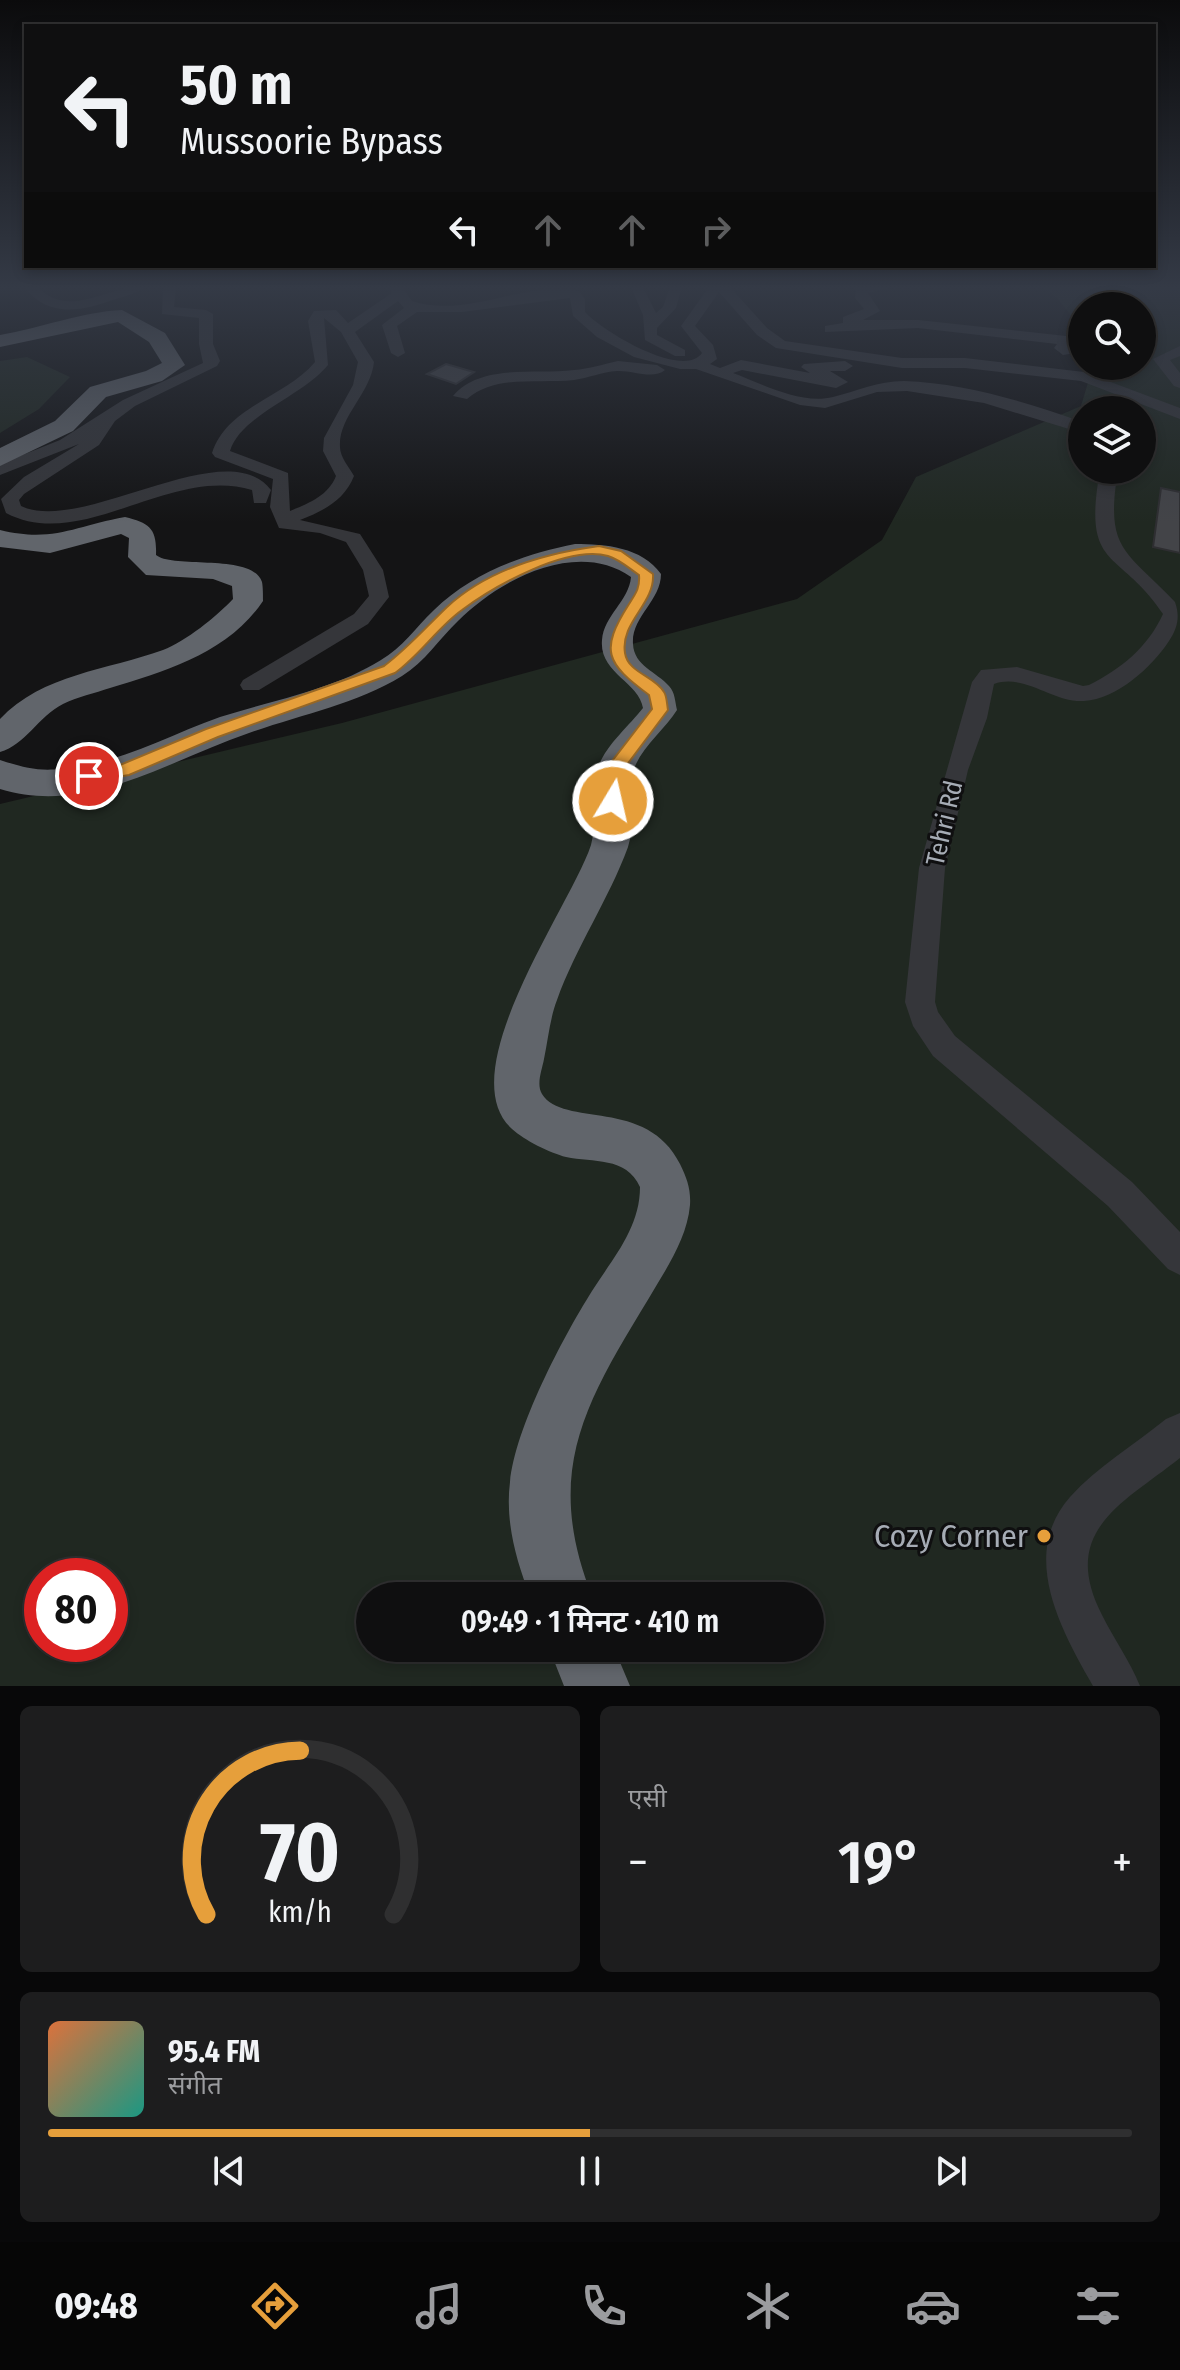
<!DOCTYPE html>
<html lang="hi">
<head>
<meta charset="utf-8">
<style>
	body { margin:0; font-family:"Fira Sans Condensed","Noto Sans Devanagari",sans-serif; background:#1d1d1e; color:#f1f3f6; height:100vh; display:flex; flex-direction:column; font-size:30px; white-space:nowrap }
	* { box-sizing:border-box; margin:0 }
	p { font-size:26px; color:#9b9c9f }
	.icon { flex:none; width:44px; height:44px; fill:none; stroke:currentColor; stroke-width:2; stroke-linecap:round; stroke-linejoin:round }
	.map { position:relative; height:1686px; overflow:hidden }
	.panel { display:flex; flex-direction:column; gap:20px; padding:20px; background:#080809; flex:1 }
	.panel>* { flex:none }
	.banner { position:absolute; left:24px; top:24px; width:1132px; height:244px; border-radius:0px; box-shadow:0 4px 12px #0003,0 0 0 2px #2f2f30; background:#0f0f10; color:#f1f3f6; overflow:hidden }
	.tools { position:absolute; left:1068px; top:292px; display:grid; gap:16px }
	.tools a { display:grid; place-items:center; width:88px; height:88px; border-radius:50%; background:#0f0f10; box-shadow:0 4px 12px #0003,0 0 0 2px #2f2f30; font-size:40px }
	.speed { position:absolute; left:24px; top:1558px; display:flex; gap:16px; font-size:40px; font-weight:700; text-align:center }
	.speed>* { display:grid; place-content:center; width:104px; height:104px; border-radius:50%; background:#0f0f10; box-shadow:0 4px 12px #0003,0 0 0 2px #2f2f30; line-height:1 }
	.speed .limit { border:12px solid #d22; background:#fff; color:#111 }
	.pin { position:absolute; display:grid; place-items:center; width:68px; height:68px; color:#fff; margin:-34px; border:4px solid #fff; border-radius:50%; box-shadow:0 2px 8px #0007 }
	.me { position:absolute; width:88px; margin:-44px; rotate:9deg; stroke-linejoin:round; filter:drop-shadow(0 0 6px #0008) }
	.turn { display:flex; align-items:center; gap:28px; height:168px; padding:0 24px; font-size:36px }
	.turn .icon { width:104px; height:104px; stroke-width:2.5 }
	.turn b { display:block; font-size:56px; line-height:68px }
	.lanes { display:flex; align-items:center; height:76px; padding:0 24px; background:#0003; justify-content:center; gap:40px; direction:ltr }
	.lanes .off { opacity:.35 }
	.big { font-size:60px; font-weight:600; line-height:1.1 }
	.panel .tile { flex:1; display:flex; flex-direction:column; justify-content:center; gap:12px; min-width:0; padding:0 28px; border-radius:12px; background:#1d1d1e }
	.panel .dial { align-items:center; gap:0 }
	.dial svg { height:208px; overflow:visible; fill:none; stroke:#2f2f30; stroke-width:7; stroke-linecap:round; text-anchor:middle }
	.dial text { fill:#f1f3f6; stroke:none }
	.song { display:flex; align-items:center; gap:24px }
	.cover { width:96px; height:96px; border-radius:12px; background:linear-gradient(135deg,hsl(20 70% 55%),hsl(170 70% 35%)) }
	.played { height:8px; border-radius:4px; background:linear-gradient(90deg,#e69f3b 50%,#2f2f30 50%) }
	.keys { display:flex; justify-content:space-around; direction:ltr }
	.heat { display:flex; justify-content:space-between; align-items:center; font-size:44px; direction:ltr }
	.panel .tiles { flex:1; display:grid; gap:20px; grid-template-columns:1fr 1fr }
	.tile:last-child { grid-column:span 2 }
	.trip { position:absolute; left:356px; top:1582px; width:468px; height:80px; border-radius:40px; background:#0f0f10; box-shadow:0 4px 12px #0003,0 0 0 2px #2f2f30; font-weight:600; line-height:80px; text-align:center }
	.tab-bar { display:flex; height:128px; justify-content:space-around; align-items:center; background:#060606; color:#9b9c9f }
	.tab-bar .icon { width:56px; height:56px }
	.tab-bar .on { color:#e69f3b }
	.tab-bar b { font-size:36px; color:#f1f3f6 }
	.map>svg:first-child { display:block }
	.green { fill:#202821; fill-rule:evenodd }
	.building { fill:#434448; stroke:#2e2e31; stroke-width:2 }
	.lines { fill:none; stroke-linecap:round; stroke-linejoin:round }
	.minor { fill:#35363a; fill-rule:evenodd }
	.highway { fill:#61656b; fill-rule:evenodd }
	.route { fill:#e69f3b; stroke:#966726; stroke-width:2 }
	.poi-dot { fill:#e69f3b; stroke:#0f0f10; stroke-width:3 }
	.labels { text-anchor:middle; stroke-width:6; stroke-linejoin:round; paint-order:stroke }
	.street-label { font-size:26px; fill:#a6acb5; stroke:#0f0f10 }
	.near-poi-label { font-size:32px; fill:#a6acb5; stroke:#0f0f10; text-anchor:end }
</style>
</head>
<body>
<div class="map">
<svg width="1180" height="1686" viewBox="0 0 1180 1686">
	<rect width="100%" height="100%" fill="#141415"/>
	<!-- green -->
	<path class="green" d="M1042,287H1180V1686H0V804L342,723L797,599L882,540L916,477L1081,406L1093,366H1142V306H1082V329L1057,298ZM1082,410H1142V470H1082ZM42,1576H110V1644H42ZM370,1596H810V1648H370Z
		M27,357L70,377L39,409L0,433V361Z"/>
	<!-- building -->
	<path class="building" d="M446,364L474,372L456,384L427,374Z
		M1161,488L1180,492V553L1153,547Z"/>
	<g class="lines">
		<!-- minor -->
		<path class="minor" d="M24,287H38C69,320 107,285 145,287C137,293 126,296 116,299C82,311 49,319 24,287Z
			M163,287H176L174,307L206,310L213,314V344L220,361L217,366L135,406L115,421L99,445L24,494L19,500L21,506C83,535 226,431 271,490L266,503H254L252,490C170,465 82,553 6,513L1,499L24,477L79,444L0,475V464L60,440L123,400L203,363L199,344V318L162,314Z
			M389,287H402L412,301C466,319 524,280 579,291L585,299V312C602,331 683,380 702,353L681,326L709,287H730L767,328L785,341L902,358H965L1084,372L1180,408V419L1081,381L965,368H902L776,348L757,335L719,292L695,326L713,345L717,359L710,364L720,368L741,360L810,373L801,367L804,364L845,361L853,366L845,371H830L848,382L836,388L742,370L733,373C762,384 801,405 833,397C858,391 877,381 904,381C964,383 1026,402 1082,422V433L984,403L907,391L877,392L825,408L800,405L696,369H680L634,357L597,337L573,316L570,298L462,312H417L397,326L405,353L398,357L391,353L382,325L404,308L398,301L355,332L374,362C371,393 338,417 340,447C340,457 349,467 354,476C344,501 323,511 300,520L360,534L383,570L389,597L368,624L259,690H243L240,685L243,680L354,614L369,596L363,570L346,542L320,533L279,528L270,507L273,479L215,457L212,453C227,406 286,397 315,362L308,321L314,311L336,310L348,323L392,293ZM324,318L341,332L358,362L353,385L324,438L323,451L336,476C328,496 309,503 290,511L288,473L230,451C241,415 303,396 328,365Z
			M631,287H643L656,313L663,307L670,287H682L676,308L657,328V335L685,350V356H675L645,340L643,315Z
			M856,287H891L868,293L880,311L863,320H918L1066,336L1076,339L1077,344H1082V352L1063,355L1054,348L1057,344L918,328L825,332V326L843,323V317L864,309L855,298Z
			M1180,346V356L1170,360L1180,373V388L1174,386L1153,359Z
			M618,361L657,365L665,370C653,380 632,370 617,371C602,372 588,378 574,380C538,384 496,374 467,399L453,396C481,363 535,375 574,370C589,369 604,364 618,361Z
			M1100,470H1118C1105,550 1124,549 1175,602C1180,616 1178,628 1169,641C1152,667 1117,699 1084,701C1053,703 1025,673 994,684L987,718L968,770L945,868L935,1002L938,1012L955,1036L1132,1182L1180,1232V1275L1168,1269L1108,1206L933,1056L913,1026L905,1002L919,868L972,682L981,670L1017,667L1083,686L1089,685C1121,669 1148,647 1163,614C1118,547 1082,572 1100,470Z
			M1180,1413V1458C1122,1504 1059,1531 1102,1615C1114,1639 1130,1661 1140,1686H1093C1061,1630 1019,1555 1070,1497C1097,1467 1134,1445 1166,1419Z"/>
		<!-- highway -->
		<path class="highway" d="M122,310L165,333L185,365L162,381L106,397L73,431L0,466V448L55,421L90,387L146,371L162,363L149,342L118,322L0,347V335C41,328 81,312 122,310Z
			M125,517C150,523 157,529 156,555C173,569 253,553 262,582C263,587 263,595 263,601C228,653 166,671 110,688C95,693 77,697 63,704C39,716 25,745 0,752V719C42,674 108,670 163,650C186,641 216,617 233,599L232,586L213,579L146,575L128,557L129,538L121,534L50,553L0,547V530C53,543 75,526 125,517Z
			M575,544C605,544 642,547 661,574C661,601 631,617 633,644C634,666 657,672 669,686C675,692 675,702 677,710C666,728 641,748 634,769C627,793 636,822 628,847C609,899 576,947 557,1000C550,1018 548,1040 544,1059C542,1070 536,1084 542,1094C563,1128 647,1097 680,1164C687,1178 691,1190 690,1205C687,1239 666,1269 649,1298C585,1403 543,1472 592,1596H530C516,1560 505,1521 510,1482C515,1428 563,1337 592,1291C613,1258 640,1228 640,1187C626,1156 593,1163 566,1157C550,1153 524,1140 512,1129C449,1072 571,906 591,845C598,820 592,791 599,766C605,746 630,725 643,708C639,682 599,673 602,640C604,615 629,601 631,577C577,539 500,579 458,621C439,639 425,662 402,676C356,704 300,715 249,733C169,760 88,816 0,789V760C31,770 43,772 77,767C128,759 172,734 220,717C273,700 333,690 381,660C402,648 416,627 434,610C472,573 524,554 575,544Z
			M549,1648H614L630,1686H564Z"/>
	</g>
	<!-- sky -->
	<linearGradient id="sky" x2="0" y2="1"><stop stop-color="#0b0b0c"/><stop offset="0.55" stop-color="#343a46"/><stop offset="1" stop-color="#343a46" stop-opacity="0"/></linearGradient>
	<rect width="1180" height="523" fill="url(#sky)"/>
	<!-- route -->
	<path class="route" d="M599,546L621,551L653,574C655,604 620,622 625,653C628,673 655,676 664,692C667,696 667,705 668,710L626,766L620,805H607L605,801L609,765L652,709L649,695C606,663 599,651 629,604C636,593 640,588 639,575C630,569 619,559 608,556C567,545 494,586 462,610C438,627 421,654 395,673L218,737L129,775L89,782L80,776L83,772L120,765L206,729L384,666C408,648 426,627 447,607C487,570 547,553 599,546Z"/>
	<!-- markers -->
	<circle class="poi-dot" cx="1044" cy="1536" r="8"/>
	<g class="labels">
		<!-- street labels -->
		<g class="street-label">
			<text transform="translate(944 823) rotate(-77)" y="9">Tehri Rd</text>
		</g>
		<!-- near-poi labels -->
		<g class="near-poi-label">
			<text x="1028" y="1547">Cozy Corner</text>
		</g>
	</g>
</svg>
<div class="tools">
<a><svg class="icon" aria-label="search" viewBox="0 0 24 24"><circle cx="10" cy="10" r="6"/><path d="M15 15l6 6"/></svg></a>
<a><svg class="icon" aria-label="layers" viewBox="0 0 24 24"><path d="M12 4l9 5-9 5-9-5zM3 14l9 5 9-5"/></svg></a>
</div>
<div class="speed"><div class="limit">80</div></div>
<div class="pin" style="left:89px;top:776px;background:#d93025"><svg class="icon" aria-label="arrive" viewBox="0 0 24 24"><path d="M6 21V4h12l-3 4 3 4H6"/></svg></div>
<svg class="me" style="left:613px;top:801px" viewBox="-20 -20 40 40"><circle r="17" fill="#e69f3b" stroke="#fff" stroke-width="3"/><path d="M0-11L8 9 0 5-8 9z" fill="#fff"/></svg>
<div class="trip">09:49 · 1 मिनट · 410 m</div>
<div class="banner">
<div class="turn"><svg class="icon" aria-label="left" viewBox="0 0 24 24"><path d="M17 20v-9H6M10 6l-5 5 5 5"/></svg><div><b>50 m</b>Mussoorie Bypass</div></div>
<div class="lanes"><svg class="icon" aria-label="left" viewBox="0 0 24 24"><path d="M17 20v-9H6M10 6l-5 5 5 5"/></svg><svg class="icon off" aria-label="ahead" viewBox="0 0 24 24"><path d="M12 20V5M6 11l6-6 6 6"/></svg><svg class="icon off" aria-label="ahead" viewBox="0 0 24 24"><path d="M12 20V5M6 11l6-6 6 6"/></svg><svg class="icon off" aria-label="right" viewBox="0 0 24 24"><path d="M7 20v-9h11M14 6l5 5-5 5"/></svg></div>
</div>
</div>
<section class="panel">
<div class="tiles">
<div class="tile dial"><svg viewBox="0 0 100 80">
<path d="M14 69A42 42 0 1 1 86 69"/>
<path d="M14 69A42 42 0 0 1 50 6" stroke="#e69f3b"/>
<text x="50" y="56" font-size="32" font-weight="700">70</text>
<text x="50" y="72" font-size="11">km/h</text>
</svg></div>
<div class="tile"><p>एसी</p>
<div class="heat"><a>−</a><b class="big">19°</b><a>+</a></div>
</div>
<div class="tile">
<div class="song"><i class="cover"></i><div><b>95.4 FM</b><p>संगीत</p></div></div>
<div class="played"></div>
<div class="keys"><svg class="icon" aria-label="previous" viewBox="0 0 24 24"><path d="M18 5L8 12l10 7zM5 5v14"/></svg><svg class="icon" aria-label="pause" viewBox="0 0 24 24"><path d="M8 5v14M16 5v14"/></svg><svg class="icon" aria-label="next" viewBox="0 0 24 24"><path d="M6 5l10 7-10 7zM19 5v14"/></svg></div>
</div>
</div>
</section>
<nav class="tab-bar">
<b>09:48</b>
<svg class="icon on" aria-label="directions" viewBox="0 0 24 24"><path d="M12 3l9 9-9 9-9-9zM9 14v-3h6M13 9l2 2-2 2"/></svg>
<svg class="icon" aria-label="music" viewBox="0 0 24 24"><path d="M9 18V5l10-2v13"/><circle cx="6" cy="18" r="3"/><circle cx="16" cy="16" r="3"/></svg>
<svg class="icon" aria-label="phone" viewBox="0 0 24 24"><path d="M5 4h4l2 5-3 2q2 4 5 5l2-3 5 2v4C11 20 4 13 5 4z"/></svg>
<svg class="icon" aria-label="climate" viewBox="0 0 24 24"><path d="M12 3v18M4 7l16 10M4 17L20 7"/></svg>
<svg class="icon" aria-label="car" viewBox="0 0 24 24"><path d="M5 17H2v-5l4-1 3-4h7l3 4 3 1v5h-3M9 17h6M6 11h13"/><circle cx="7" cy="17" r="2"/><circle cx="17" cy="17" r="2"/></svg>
<svg class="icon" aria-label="filters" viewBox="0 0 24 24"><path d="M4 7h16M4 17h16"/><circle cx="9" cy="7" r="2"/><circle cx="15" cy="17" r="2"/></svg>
</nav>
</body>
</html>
